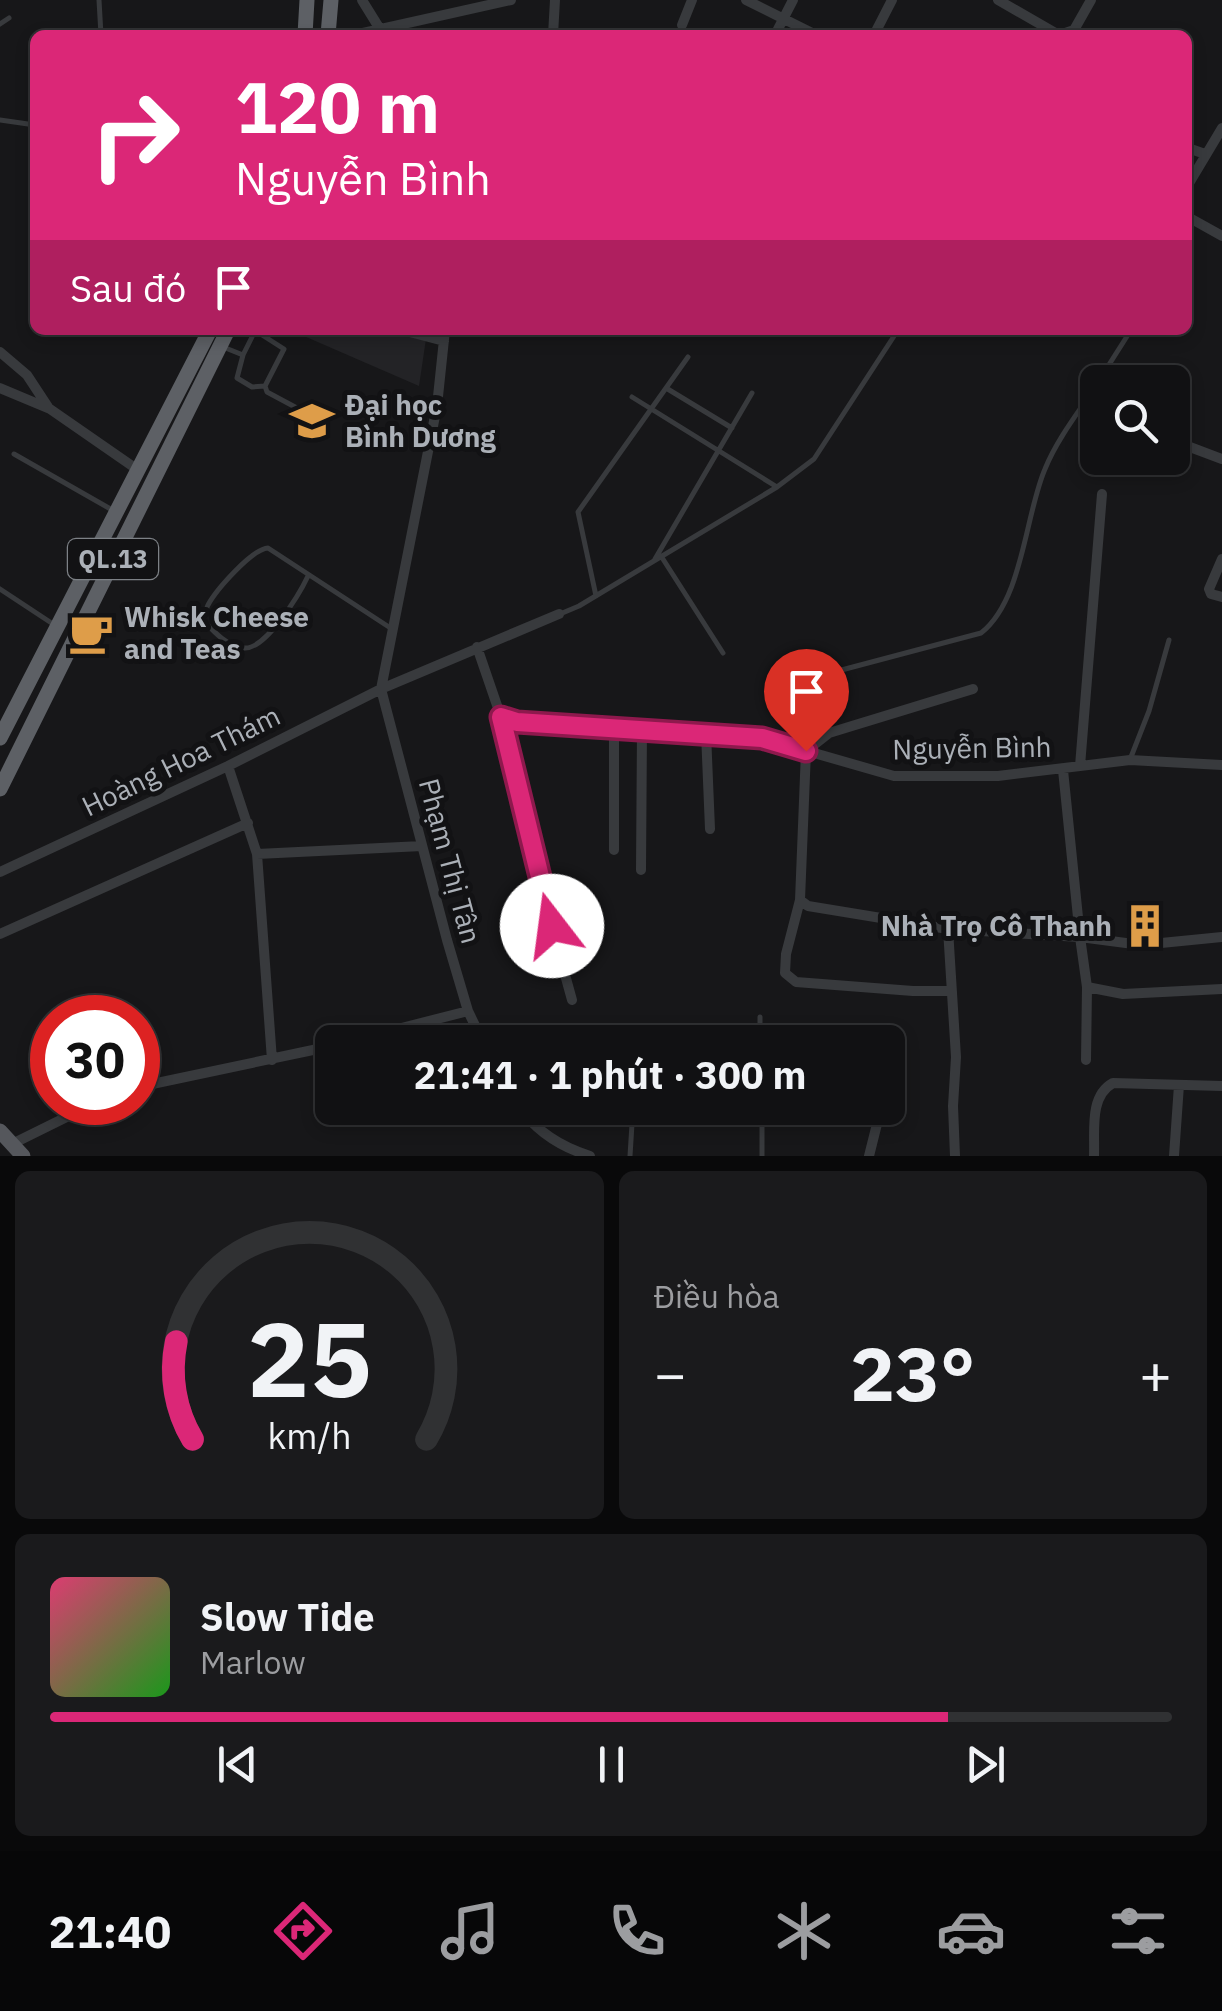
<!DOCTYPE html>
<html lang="vi">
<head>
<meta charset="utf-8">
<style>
	body { margin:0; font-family:"IBM Plex Sans",sans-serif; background:#1a1a1c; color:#f1f3f6; height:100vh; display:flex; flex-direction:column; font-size:38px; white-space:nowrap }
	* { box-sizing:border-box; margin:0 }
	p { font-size:32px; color:#9c9da0 }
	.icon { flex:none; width:55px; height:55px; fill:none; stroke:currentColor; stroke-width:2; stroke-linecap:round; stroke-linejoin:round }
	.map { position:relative; height:1156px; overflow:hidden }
	.side { display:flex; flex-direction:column; gap:15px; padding:15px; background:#09090a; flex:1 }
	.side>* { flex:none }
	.banner { position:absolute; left:30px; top:30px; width:1162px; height:305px; border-radius:15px; box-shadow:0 5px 15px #0003,0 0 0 2px #303133; background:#db2777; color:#fff; overflow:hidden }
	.controls { position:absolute; left:1080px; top:365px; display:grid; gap:20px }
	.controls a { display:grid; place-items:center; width:110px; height:110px; border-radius:15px; background:#111113; box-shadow:0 5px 15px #0003,0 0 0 2px #303133; font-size:50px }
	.speed { position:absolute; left:30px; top:995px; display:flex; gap:20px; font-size:50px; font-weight:700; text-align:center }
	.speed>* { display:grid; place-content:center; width:130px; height:130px; border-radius:50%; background:#111113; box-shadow:0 5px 15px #0003,0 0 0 2px #303133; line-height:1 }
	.speed .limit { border:15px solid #d22; background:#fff; color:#111 }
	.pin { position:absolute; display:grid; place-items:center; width:85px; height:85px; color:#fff; margin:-102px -42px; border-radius:50% 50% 50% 0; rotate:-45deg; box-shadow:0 0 10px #0007 }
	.pin .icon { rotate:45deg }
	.me { position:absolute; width:110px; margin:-55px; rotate:345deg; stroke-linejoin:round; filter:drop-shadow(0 0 8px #0008) }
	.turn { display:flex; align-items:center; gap:35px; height:210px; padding:0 40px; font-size:45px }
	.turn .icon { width:130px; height:130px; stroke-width:2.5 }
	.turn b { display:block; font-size:70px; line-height:85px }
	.then { display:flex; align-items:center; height:95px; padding:0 40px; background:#0003; gap:20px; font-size:38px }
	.big { font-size:75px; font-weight:800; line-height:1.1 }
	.side .widget { flex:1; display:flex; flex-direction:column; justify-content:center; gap:15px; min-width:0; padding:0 35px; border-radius:15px; background:#1a1a1c }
	.side .dial { align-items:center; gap:0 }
	.dial svg { height:260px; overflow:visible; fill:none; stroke:#303133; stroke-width:7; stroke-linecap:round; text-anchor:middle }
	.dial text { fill:#f1f3f6; stroke:none }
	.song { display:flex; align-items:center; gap:30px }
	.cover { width:120px; height:120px; border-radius:15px; background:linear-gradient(135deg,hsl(340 70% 55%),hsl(120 70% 35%)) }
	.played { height:10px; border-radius:5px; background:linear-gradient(90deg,#db2777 80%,#303133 80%) }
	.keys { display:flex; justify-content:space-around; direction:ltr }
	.heat { display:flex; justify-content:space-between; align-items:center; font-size:55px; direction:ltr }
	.side .tiles { flex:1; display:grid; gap:15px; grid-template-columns:1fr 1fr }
	.widget:last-child { grid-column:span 2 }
	.trip { position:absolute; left:315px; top:1025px; width:590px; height:100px; border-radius:15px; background:#111113; box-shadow:0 5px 15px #0003,0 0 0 2px #303133; font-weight:800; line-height:100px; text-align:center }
	.dock { display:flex; height:160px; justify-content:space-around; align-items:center; background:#070708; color:#9c9da0 }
	.dock .icon { width:70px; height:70px }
	.dock .selected { color:#db2777 }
	.dock b { font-size:45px; color:#f1f3f6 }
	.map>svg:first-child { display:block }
	.built { fill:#232326 }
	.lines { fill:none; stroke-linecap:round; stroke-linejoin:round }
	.service { stroke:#383a3d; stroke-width:5 }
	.minor { stroke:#383a3d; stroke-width:10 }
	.primary { stroke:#55575c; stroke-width:15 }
	.trunk { stroke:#5d6065; stroke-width:15 }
	.route-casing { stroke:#8e194d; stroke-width:25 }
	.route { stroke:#db2777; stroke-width:18 }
	.labels { text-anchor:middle; stroke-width:10; stroke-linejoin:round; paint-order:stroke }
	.shield { fill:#121214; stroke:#7d8186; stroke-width:2.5 }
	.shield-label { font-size:25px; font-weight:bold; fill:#abb0b7 }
	.poi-label { font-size:28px; font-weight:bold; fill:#abb0b7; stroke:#121214; text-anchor:start }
	.street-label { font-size:28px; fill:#abb0b7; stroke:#121214 }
</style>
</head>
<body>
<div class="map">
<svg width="1222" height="1156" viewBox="0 0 1222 1156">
	<rect width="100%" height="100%" fill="#171719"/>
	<!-- built -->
	<path class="built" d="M290,330H400L426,339L419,386Z"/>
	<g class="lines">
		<!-- service -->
		<path class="service" d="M99,0L101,35
			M0,24L9,18
			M0,120L35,125
			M223,347L243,355L253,335L259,333L284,349L265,386L267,392L325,423
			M243,355L237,378L252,387L265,386
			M1098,382L1131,330
			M666,388L732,428
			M632,397L777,487
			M14,454L114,511
			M661,556L723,653
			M655,559L752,393
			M308,576C300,593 266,650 244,648C227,646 215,633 204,621C204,620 207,606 208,605C216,590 252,549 268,548L392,629
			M0,589L53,624
			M596,596L578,512L688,357
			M560,614L579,606L777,487L814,459L898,330
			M798,678L834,672L981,633C1023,600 1025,515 1045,469C1057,439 1080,410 1098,383
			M1131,757L1149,711L1169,640
			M760,1042V1017
			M762,1108V1156
			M630,1156L633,1108"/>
		<!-- minor -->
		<path class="minor" d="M362,0L383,34
			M746,0L816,35
			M998,0L1059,35L1074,30L1091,0
			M682,25L692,0
			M354,35L511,0
			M553,35L555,0
			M775,35L793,0
			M874,35L892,0
			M1188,148L1205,154
			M1188,185L1222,128
			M1188,217L1222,236
			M402,330L444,341
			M445,330L437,406L381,689L447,940L468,1011L483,1042
			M0,352L27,375L48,407
			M0,388L50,409L138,470
			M1174,441L1222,459
			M1222,559L1209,589L1211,594L1222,597
			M477,647L501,717L517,721L762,738L894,776H998L1130,760L1222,765
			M973,689L829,733L806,751L800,900L808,906L948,929L1080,937L1063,770
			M501,717L545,902L572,1000
			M706,733L710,829
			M228,766L257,854L272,1060
			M1080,766L1102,494
			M614,850V728
			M257,854L422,846
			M641,870L642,730
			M0,872L228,766L381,689L559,614
			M800,900L786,954L785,973L796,982L913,991H952
			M948,929L956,1057L953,1106L955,1156
			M0,934L248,823
			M1087,987L1123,994L1222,989
			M347,1042L468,1011
			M1086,1060L1087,987L1080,937L1141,945L1222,937
			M138,1087L332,1046
			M520,1108C538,1133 561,1147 590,1156
			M12,1144L97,1102
			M869,1156L881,1108
			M1094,1156C1095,1131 1089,1096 1113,1083L1222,1086
			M1174,1156L1179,1085"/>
		<!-- primary -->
		<path class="primary" d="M0,1131L23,1156"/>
		<!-- trunk -->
		<path class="trunk" d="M305,35L307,0
			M328,35L331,0
			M0,738L210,330
			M0,789L228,330"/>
	</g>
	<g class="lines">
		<!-- route casing -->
		<g class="route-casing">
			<path id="route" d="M552,926L501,717L517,722L762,738L806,751"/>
		</g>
		<!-- route -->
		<use href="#route" class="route"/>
	</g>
	<!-- icons -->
	<defs>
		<g id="university-bare" transform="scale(3.45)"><path d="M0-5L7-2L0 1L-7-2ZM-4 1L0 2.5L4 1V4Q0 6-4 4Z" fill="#de9d49" stroke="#121214" stroke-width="2.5" paint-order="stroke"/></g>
		<g id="cafe-bare" transform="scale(3.45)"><path d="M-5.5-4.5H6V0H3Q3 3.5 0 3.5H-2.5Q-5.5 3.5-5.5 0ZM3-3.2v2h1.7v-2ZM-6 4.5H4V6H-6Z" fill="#de9d49" stroke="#121214" stroke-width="2.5" paint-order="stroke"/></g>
		<g id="building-bare" transform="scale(3.45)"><path d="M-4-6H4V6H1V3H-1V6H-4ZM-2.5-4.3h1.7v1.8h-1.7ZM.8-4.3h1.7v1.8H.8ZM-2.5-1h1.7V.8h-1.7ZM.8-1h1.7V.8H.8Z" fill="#de9d49" stroke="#121214" stroke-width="2.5" paint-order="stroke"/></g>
	</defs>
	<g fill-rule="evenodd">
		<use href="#university-bare" x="312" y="421"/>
		<use href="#cafe-bare" x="91" y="633"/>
		<use href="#building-bare" x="1145" y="926"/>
	</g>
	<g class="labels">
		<!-- shield labels -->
		<rect class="shield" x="68" y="539" width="90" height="40" rx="8"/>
		<g class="shield-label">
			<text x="113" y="568">QL.13</text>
		</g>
		<!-- poi labels -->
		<g class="poi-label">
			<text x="345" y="415">Đại học<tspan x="345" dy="32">Bình Dương</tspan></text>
			<text x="124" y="627">Whisk Cheese<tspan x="124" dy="32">and Teas</tspan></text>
			<text x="1112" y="936" text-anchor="end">Nhà Trọ Cô Thanh</text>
		</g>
		<!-- street labels -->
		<g class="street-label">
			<text transform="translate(972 748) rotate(-1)" y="10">Nguyễn Bình</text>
			<text transform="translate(181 761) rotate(-26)" y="10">Hoàng Hoa Thám</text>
			<text transform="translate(450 861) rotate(75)" y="10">Phạm Thị Tân</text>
		</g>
	</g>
</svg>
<div class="controls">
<a><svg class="icon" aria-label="search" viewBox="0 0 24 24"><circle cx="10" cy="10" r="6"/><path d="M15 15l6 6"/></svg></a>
</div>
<div class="speed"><div class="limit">30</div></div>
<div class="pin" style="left:806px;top:751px;background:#d93025"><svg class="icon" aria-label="arrive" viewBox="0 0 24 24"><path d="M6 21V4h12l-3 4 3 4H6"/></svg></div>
<svg class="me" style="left:552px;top:926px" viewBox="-20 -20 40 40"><circle r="19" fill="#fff"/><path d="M0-13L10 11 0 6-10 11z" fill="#db2777"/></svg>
<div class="trip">21:41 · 1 phút · 300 m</div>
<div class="banner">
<div class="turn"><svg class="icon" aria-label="right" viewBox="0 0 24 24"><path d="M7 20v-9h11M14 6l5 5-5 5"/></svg><div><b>120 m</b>Nguyễn Bình</div></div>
<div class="then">Sau đó<svg class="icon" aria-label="arrive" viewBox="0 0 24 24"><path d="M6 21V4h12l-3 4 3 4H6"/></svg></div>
</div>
</div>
<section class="side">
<div class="tiles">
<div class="widget dial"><svg viewBox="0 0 100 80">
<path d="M14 69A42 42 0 1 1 86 69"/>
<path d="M14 69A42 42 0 0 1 9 39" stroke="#db2777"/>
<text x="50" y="56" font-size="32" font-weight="700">25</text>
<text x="50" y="72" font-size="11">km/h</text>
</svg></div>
<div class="widget"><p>Điều hòa</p>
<div class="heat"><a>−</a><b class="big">23°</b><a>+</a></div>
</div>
<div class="widget">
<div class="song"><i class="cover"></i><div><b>Slow Tide</b><p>Marlow</p></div></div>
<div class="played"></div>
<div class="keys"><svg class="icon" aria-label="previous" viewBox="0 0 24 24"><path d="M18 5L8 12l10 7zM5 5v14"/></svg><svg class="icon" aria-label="pause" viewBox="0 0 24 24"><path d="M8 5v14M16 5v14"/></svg><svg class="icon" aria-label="next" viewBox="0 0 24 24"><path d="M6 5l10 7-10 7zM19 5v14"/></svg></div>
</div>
</div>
</section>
<nav class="dock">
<b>21:40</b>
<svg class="icon selected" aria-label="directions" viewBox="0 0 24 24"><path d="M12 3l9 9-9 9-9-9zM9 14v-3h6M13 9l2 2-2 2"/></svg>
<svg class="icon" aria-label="music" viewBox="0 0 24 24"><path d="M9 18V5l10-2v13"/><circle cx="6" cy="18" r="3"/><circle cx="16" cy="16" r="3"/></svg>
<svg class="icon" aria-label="phone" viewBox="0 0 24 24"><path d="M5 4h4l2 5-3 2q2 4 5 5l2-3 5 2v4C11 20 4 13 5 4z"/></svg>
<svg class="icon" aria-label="climate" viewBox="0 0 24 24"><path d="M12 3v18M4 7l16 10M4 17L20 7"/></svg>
<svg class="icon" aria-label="car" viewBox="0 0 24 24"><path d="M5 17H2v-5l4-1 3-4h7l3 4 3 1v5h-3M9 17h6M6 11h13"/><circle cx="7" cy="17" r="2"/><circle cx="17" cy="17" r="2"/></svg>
<svg class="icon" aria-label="filters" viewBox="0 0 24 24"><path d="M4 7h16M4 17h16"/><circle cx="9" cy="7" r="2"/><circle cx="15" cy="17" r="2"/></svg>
</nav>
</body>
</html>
